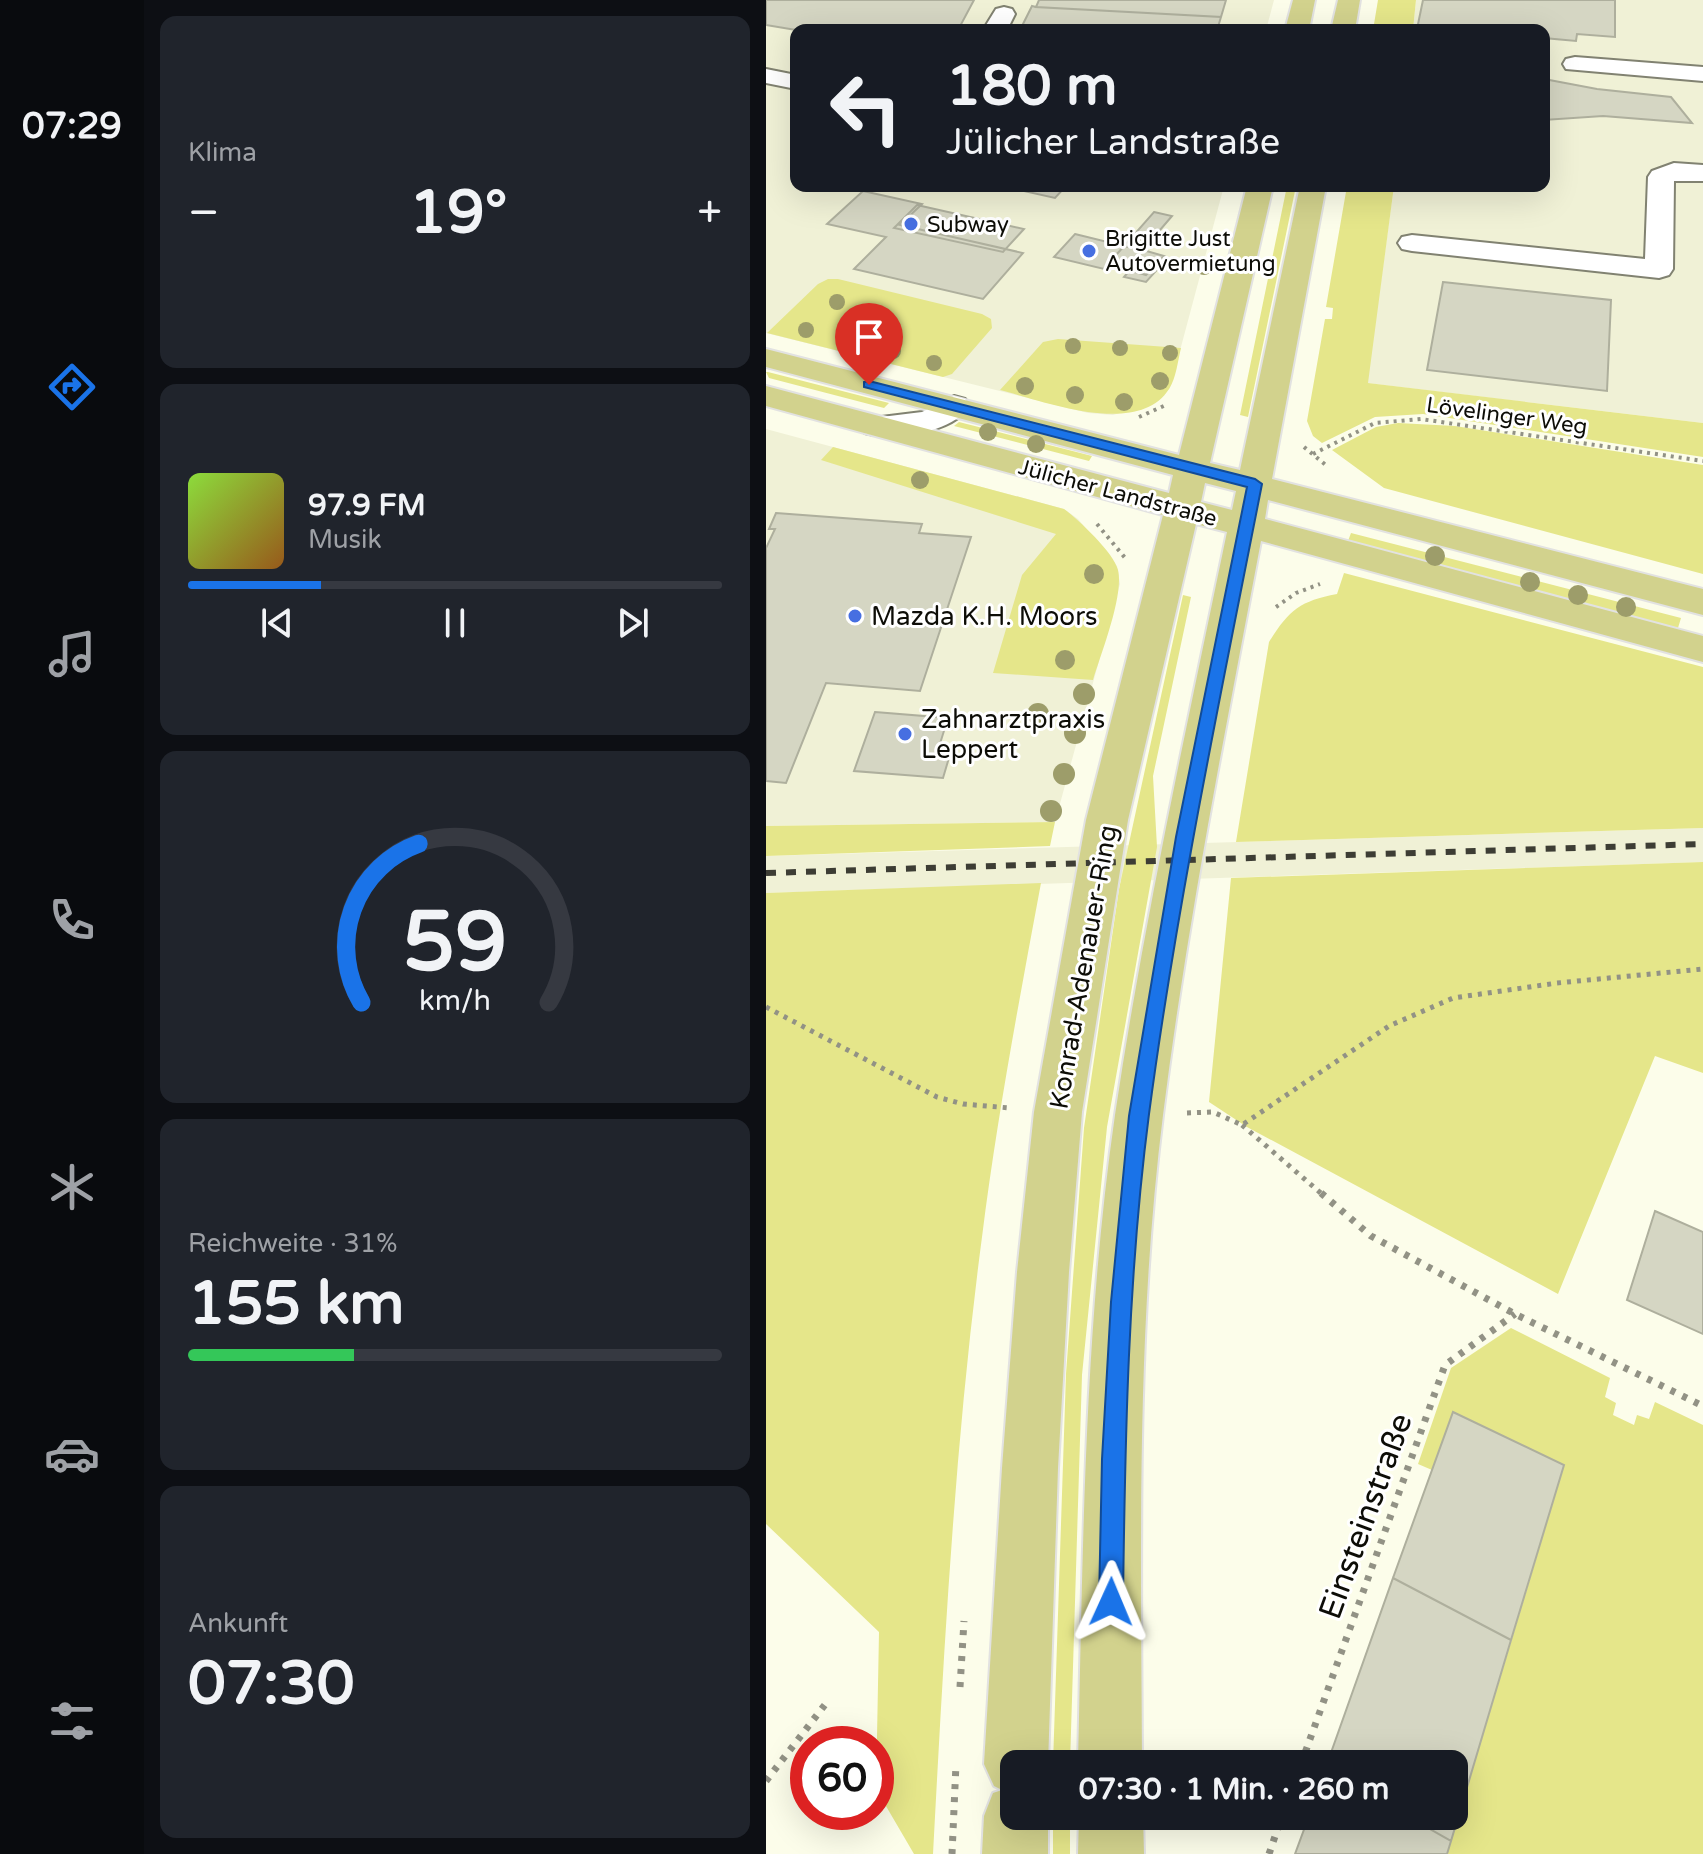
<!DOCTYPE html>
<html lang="de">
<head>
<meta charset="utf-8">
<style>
	body { margin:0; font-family:"Varela Round",sans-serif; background:#20242c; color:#f1f3f6; height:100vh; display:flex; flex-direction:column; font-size:30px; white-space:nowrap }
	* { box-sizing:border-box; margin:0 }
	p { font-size:26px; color:#9ea1a6 }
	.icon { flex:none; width:44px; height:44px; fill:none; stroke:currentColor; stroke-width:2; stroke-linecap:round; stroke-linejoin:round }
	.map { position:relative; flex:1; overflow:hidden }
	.drawer { display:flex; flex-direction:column; gap:16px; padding:16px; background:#0d0f14; width:622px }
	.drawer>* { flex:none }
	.top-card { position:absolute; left:24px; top:24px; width:760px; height:168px; border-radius:16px; box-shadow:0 8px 32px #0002; background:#171b24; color:#f1f3f6; overflow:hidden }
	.speed { position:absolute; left:24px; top:1726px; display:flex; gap:16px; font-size:40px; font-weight:700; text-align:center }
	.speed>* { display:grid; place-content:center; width:104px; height:104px; border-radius:50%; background:#171b24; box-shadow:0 8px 32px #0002; line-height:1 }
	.speed .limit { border:12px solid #d22; background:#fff; color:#111 }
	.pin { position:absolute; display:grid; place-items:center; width:68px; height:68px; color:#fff; margin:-82px -34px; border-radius:50% 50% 50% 0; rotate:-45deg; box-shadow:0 0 8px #0007 }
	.pin .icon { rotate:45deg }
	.me { position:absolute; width:88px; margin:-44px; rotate:1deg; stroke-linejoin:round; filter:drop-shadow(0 0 6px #0008) }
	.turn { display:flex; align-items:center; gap:28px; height:168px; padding:0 24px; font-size:36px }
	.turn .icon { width:104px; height:104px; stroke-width:2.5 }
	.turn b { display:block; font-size:56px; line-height:68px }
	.big { font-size:60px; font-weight:700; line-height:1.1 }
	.drawer .card { flex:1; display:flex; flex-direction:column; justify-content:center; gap:12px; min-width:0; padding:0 28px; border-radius:16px; background:#20242c }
	.drawer .dial { align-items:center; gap:0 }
	.dial svg { height:208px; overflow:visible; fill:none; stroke:#363941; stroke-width:7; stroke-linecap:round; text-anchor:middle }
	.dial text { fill:#f1f3f6; stroke:none }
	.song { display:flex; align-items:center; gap:24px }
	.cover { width:96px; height:96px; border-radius:12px; background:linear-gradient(135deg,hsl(90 70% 55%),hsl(30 70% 35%)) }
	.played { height:8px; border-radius:4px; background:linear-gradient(90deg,#1a73e8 25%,#363941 25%) }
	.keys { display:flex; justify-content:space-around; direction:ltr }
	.heat { display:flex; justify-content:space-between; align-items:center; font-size:44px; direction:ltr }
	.charge { height:12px; border-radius:6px; background:linear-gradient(90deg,#34c759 31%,#363941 0) }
	.trip { position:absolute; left:234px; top:1750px; width:468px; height:80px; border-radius:16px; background:#171b24; box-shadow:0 8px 32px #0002; font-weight:700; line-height:80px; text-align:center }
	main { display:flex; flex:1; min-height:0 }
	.tab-bar { display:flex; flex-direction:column; width:144px; justify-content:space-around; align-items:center; background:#090b0e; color:#9ea1a6 }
	.tab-bar .icon { width:56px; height:56px }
	.tab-bar .current { color:#1a73e8 }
	.tab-bar b { font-size:36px; color:#f1f3f6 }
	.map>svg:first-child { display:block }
	.built { fill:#f0f1d6 }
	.green { fill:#e5e68a }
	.building { fill:#d5d6c3; stroke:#aeaf9d; stroke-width:2 }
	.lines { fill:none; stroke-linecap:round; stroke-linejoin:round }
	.minor-casing { stroke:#818271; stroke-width:4 }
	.major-casing { stroke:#e2e2e1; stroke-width:4 }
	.path-far2 { stroke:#929285; stroke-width:4; stroke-dasharray:3 5; stroke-linecap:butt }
	.path-far1 { stroke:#929285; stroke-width:5; stroke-dasharray:4 6; stroke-linecap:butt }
	.path { stroke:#929285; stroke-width:7; stroke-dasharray:5 8; stroke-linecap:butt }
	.minor { fill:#fff; fill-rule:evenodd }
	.major { fill:#d2d28d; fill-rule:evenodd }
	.rail { stroke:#3d3d34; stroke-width:6; stroke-dasharray:10 10; stroke-linecap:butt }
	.tree { fill:#9d9d6a }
	.route { fill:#1a73e8; stroke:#114b97; stroke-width:2 }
	.poi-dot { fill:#466fe1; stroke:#fff; stroke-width:3 }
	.labels { text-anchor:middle; stroke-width:6; stroke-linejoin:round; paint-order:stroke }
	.far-poi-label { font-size:22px; fill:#0d0d07; stroke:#fff; text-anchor:start }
	.far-street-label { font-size:22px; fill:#0d0d07; stroke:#fff }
	.poi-label { font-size:26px; fill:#0d0d07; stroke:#fff; text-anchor:start }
	.street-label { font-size:26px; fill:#0d0d07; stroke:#fff }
	.near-street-label { font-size:32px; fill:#0d0d07; stroke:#fff }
</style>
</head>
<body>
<main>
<nav class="tab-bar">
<b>07:29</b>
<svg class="icon current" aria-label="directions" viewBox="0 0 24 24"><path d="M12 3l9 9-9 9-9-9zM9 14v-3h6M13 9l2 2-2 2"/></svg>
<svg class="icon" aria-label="music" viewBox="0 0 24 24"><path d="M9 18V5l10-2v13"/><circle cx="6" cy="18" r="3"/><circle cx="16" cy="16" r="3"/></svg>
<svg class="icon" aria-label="phone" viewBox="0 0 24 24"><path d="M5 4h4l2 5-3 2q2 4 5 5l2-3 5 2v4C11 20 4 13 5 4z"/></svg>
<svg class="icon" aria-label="climate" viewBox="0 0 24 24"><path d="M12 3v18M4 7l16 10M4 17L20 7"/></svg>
<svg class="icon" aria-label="car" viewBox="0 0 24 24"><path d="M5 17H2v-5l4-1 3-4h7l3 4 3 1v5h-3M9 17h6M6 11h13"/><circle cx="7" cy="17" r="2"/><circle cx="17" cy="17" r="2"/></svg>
<svg class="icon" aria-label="filters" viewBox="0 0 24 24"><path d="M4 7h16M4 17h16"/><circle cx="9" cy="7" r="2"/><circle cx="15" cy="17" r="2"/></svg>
</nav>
<section class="drawer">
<div class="card"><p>Klima</p>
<div class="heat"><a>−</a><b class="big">19°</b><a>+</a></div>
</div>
<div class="card">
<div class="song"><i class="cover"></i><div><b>97.9 FM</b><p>Musik</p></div></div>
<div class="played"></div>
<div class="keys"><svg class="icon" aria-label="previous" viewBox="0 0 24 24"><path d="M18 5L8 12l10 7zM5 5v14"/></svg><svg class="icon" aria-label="pause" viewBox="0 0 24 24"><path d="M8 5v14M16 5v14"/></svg><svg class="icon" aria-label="next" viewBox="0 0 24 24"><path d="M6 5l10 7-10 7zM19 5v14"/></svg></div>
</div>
<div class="card dial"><svg viewBox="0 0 100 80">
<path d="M14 69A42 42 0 1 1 86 69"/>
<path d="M14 69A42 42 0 0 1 36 8" stroke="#1a73e8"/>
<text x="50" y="56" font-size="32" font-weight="700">59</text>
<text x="50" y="72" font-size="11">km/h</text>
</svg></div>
<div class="card"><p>Reichweite · 31%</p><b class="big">155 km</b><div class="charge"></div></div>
<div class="card"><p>Ankunft</p><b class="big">07:30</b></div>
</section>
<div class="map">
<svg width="937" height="1854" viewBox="0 0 937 1854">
	<rect width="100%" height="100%" fill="#fcfdea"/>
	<!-- built -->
	<path class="built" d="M0,0H508L500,30H30V186H458L404,388L392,401L347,415L322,413L0,333Z
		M650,0H937V423L601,383L628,186H778V30H647Z
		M0,429L298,509L312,519L351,566L354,584L289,822L0,826Z
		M937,828V862L0,893V856Z"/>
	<!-- green -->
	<path class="green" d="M612,0H650L647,30H607Z
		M521,186H530L482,417L474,415Z
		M581,186H628L602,383L937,423V457L657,414L609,417L556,443L547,436L541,421L559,319H566L567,308L560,307Z
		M62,279H72L216,314L225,319L226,328L186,374L177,377L1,333L52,284Z
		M292,339L415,348C412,360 410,379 403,389C372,438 277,401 234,390L277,342Z
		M0,372H2L123,403L118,408L3,378Z
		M193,422L326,456L323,461L188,426Z
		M632,423L689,426L937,465V574L618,488L566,450L610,427Z
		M67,447L298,509C313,520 348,553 352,570C358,596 335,653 327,680L227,673L256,575L290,534L55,460Z
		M585,533L915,618L912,628L582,541Z
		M578,573L937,667V828L470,842L503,642C523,610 534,601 571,594Z
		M417,595L425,597L387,776L391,847L341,1127L316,1375L304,1764H287L300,1374L318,1128L353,889Z
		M289,822L284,846L0,856V826Z
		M937,862V1073L889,1056L792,1294L481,1127L443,1102L465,878Z
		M275,883C253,1001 231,1118 216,1237C189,1441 178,1648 167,1854H148L110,1789L113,1632L0,1524V893Z
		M745,1328L844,1378L839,1397L850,1403L847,1415L868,1425L871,1415L883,1419L889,1402L937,1425V1854H681L798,1466L688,1412L666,1470L652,1464L685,1368Z
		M287,1816H304V1854H287Z"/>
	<!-- building -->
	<path class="building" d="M0,0H208L192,30H30L0,25Z
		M273,0H460L455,17L270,7Z
		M657,0H849V37L811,34L810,41L778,38V30L651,29Z
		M266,6L270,7L455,17L451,30H254Z
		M778,79L831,89L905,97L926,123L837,116L778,120Z
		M235,186H300L289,198Z
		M97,191L156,204L134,225L257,253L217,299L88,269L120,237L61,224Z
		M151,205L258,229L237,252L128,228Z
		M388,212L406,216L377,250L358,246Z
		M309,234L358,246L338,269L288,257Z
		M358,246L377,250L398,256L380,275L341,265Z
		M364,270L380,275L385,270L390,271L380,282L358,277Z
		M677,282L845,300L841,391L661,370Z
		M10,513L156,524L153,533L205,537L154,691L60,683L20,783L0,781V548L9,529H3Z
		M109,712L182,718L172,750L185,751L177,778L88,771Z
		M889,1211L937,1232V1334L861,1300Z
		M687,1412L798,1465L745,1640L627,1578Z
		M627,1578L745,1640L685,1841L641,1816H688V1764H561Z
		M543,1816H641L685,1841L681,1854H529Z"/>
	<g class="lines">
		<!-- minor casing -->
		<g class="minor-casing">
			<path id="minor" d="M238,7L246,9L249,14L241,30H217L230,9Z
				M809,57L937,67V81L800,69L797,64L800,59Z
				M0,69L30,75V89L0,83Z
				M908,163L937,165V181H908L907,269L903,275L893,278L646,251L636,249L632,243L636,237L646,235L879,259L882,177L886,171Z
				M188,396L199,399L204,406C186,433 128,441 99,433L94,426L99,419L156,412Z"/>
		</g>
		<!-- major casing -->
		<g class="major-casing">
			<path id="major" d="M527,0H549L543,30H519Z
				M572,0H594L589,30H565Z
				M481,186H507L444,463L474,470L534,186H560L506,479L937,589V615L502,500L499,519L937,636V662L495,541C459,732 421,923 397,1115C370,1330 375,1548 376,1764H312C317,1548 318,1330 349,1115C378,920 421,726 461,532L430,524L362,820L316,1112L303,1272L292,1468L282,1764H248V1816H282V1854H216L218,1816L227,1793L236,1790L228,1786L218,1764L236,1468L251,1272L268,1112L320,820L397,515L0,406V386L403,493L407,475L0,367V349L413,455ZM439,483L470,491L466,510L435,502Z
				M313,1816H377L378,1854H312Z"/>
		</g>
		<!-- path-far2 -->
		<path class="path-far2" d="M373,417L400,405
			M538,447L561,466
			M547,454L609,423L655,419L937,461
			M331,524L360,559
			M510,607L530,593L554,584"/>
		<!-- path-far1 -->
		<path class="path-far1" d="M0,1007L171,1097L197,1104L244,1108
			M421,1113L447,1112L476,1125L623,1026L687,998L791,983L937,969
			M476,1125L557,1195"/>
		<!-- path -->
		<path class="path" d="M555,1193L605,1236L749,1314L937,1406
			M194,1687L198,1621
			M535,1764L679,1365L749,1314
			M0,1781L61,1702
			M186,1854L190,1764
			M503,1854L516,1816"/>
		<!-- minor -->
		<use href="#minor" class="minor"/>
		<!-- major -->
		<use href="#major" class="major"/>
		<!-- rail -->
		<path class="rail" d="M0,873L937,844"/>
	</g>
	<!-- trees -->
	<g class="tree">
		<circle cx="438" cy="267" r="8"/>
		<circle cx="71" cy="302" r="8"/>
		<circle cx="40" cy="330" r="8"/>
		<circle cx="84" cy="339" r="8"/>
		<circle cx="307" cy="346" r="8"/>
		<circle cx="354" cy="348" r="8"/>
		<circle cx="127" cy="351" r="8"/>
		<circle cx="404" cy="353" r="8"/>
		<circle cx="168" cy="363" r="8"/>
		<circle cx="394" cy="381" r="9"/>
		<circle cx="259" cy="386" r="9"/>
		<circle cx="309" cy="395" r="9"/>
		<circle cx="358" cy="402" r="9"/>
		<circle cx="222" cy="432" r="9"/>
		<circle cx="270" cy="444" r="9"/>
		<circle cx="154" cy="480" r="9"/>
		<circle cx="669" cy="556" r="10"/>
		<circle cx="328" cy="574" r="10"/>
		<circle cx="764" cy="582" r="10"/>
		<circle cx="812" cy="595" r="10"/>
		<circle cx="860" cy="607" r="10"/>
		<circle cx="299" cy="660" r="10"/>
		<circle cx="318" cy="694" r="11"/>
		<circle cx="272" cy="714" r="11"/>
		<circle cx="309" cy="733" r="11"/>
		<circle cx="298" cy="774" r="11"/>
		<circle cx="285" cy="811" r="11"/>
	</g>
	<!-- route -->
	<path class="route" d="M103,381L489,479L496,484C455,693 411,903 383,1114C362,1275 359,1440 357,1602L354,1611L345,1615L336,1611L333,1602L336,1459L345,1302L363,1116L410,837L481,487L98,387V382Z"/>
	<!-- markers -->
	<g class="poi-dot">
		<circle cx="145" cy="224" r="8"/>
		<circle cx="323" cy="251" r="8"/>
		<circle cx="89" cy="616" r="8"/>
		<circle cx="139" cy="734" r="8"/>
	</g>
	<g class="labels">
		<!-- far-poi labels -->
		<g class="far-poi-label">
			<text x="161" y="232">Subway</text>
			<text x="339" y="246">Brigitte Just<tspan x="339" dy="25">Autovermietung</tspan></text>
		</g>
		<!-- far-street labels -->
		<g class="far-street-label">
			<text transform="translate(741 415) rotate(8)" y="8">Lövelinger Weg</text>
			<text transform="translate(352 492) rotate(15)" y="8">Jülicher Landstraße</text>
		</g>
		<!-- poi labels -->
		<g class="poi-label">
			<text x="105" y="625">Mazda K.H. Moors</text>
			<text x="155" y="728">Zahnarztpraxis<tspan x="155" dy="30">Leppert</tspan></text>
		</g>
		<!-- street labels -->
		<g class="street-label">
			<text transform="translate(317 967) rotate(-80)" y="9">Konrad-Adenauer-Ring</text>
		</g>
		<!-- near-street labels -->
		<g class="near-street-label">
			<text transform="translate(599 1516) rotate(-70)" y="11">Einsteinstraße</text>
		</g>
	</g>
</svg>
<div class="speed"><div class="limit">60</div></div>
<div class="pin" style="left:103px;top:385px;background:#d93025"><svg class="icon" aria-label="arrive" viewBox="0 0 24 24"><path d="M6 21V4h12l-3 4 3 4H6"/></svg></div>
<svg class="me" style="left:345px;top:1602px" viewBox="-20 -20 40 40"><path d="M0-17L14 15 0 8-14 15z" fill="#1a73e8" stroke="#fff" stroke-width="4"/></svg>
<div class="trip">07:30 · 1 Min. · 260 m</div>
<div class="top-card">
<div class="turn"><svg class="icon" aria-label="left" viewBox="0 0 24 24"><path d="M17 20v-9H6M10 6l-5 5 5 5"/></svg><div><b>180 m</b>Jülicher Landstraße</div></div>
</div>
</div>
</main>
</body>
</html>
